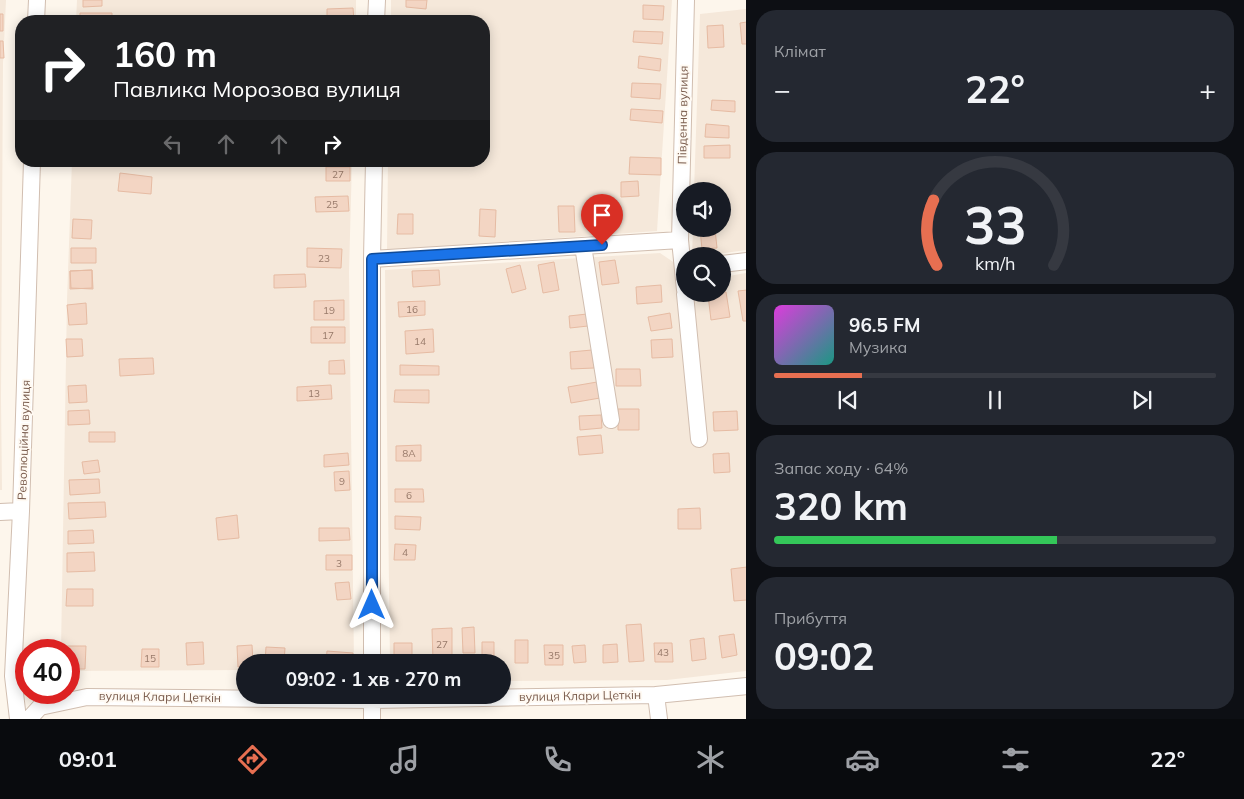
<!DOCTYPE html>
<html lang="uk">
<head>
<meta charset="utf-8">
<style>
	body { margin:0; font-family:Mulish,sans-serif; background:#242831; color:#f1f3f6; height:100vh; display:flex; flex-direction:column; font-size:19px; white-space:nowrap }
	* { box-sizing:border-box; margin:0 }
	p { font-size:16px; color:#9ea1a6 }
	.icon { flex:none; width:28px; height:28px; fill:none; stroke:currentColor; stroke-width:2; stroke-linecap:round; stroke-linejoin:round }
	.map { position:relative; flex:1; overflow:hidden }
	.sheet { display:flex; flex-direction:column; gap:10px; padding:10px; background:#0d0f14; width:498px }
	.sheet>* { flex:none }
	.banner { position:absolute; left:15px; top:15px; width:475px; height:152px; border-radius:20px; box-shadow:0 2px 12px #0003; background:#202124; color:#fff; overflow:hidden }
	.tools { position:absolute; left:676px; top:182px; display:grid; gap:10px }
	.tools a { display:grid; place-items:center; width:55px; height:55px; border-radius:50%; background:#171b24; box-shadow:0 2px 12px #0003; font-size:25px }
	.speed { position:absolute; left:15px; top:639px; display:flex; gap:10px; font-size:25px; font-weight:700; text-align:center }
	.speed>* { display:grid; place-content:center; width:65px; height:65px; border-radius:50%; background:#171b24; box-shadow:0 2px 12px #0003; line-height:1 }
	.speed .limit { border:8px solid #d22; background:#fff; color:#111 }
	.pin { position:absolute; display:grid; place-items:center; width:42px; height:42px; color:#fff; margin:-51px -21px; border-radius:50% 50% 50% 0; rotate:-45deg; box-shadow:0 0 5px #0007 }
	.pin .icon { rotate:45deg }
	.me { position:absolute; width:55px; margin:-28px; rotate:0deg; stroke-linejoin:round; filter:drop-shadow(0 0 4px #0008) }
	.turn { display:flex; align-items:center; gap:18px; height:105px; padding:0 15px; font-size:22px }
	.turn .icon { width:65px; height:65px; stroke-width:2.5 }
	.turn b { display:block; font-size:35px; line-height:42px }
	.lanes { display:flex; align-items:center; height:48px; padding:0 15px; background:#0003; justify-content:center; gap:25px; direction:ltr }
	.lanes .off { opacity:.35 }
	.big { font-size:38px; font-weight:700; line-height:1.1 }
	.sheet .tile { flex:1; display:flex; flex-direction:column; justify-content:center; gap:8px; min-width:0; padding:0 18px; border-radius:20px; background:#242831 }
	.sheet .dial { align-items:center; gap:0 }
	.dial svg { height:130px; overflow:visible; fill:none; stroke:#363941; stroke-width:7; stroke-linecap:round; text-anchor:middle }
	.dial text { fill:#f1f3f6; stroke:none }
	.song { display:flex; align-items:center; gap:15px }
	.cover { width:60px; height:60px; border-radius:8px; background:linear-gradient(135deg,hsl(300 70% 55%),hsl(170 70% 35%)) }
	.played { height:5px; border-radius:2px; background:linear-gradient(90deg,#e76f51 20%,#363941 20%) }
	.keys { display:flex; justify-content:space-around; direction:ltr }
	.heat { display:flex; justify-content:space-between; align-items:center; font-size:28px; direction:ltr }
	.charge { height:8px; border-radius:4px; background:linear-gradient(90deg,#34c759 64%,#363941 0) }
	.trip { position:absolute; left:236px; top:654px; width:275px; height:50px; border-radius:25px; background:#171b24; box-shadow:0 2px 12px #0003; font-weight:700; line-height:50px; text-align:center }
	.tab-bar { display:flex; height:80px; justify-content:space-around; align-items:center; background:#090b0e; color:#9ea1a6 }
	.tab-bar .icon { width:35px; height:35px }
	.tab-bar .on { color:#e76f51 }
	.tab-bar b { font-size:22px; color:#f1f3f6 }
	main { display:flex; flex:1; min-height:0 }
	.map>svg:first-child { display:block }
	.residential { fill:#f5e8da }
	.building { fill:#f3d5c3; stroke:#e6bba3 }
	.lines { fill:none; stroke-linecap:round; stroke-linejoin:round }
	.minor-casing { stroke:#d1beb0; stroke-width:18 }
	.minor { stroke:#fff; stroke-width:16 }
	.route-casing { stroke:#114b97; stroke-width:12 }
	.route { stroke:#1a73e8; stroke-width:9 }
	.labels { text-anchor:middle; stroke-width:4; stroke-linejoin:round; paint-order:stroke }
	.number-label { font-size:10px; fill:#987a6a }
	.street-label { font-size:12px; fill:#7a5c4d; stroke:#fffaf3 }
</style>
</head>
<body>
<main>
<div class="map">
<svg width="747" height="719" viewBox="0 0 747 719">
	<rect width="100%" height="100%" fill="#fdf6ec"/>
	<!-- residential -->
	<path class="residential" d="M0,0H6L3,64L1,398L2,490H0Z
		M77,0H356V21H76Z
		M391,0H672L657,231L387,250L388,161H484V21H391Z
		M746,9V250L704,256H692L693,229H722V191H694L700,14Z
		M72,161H352L349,272L354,662H245V670L69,671V650H61L67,300Z
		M660,253L685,270V294H722L723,277L746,273V671L667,680L503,681L502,662H390L385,270Z"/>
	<!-- building -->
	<path class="building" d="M83,0H102V6L83,7Z
		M406,0H427L426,9L406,7Z
		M643,5L664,6L663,20L643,19Z
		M353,8L354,21H327V9Z
		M80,13H112V21H80Z
		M0,14H3V31H0Z
		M747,22V44H742L740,23Z
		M723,25L724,47L708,48L707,26Z
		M634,31L663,32L662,44L633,42Z
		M0,41H3L4,58H0Z
		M639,56L661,59L660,71L638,68Z
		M632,83L661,84L660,99L631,97Z
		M712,100L735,101V112L711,110Z
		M631,109L663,111L662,123L630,120Z
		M706,124L729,126V138L705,137Z
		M730,145V158H704V146Z
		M630,157L661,158V175L629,174Z
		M406,161H437L436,165L406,163Z
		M326,167H350V181H326Z
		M120,173L152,177L151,194L118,191Z
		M638,181L639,196L621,197V182Z
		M348,196L349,211L316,212L315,197Z
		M558,206H574L575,232H559Z
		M480,209L496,210L495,237L479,236Z
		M398,214H413V234H397Z
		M73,219L92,220L91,239L72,238Z
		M700,229H715L717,248L702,249Z
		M71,248H96V263H71Z
		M307,248L342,249L341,268L307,267Z
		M615,260L619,283L602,285L599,262Z
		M554,262L559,290L543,293L538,265Z
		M520,265L526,289L512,293L506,269Z
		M92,270V288L70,289V271Z
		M92,270L93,289L71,288L70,271Z
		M439,270L440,285L413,287L412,271Z
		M305,274L306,287L274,288V275Z
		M661,285L662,302L637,304L636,287Z
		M747,290V321H743L738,291Z
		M722,292H726L730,317L711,320L708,295L722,294Z
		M344,300V320H314V301Z
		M425,301V315L399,317L398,302Z
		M86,303L87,324L69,325L67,305Z
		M670,313L672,328L651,331L648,317Z
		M587,314L588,326L570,328L569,316Z
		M311,327H345V343H311Z
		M433,329L434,352L406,354L405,331Z
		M66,339H82L83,356L67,357Z
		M672,339L673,357L652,358L651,340Z
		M592,350L594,368L571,369L570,352Z
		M153,358L154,374L120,376L119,359Z
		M344,360L345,374H329V361Z
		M400,365L439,366V375H400Z
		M616,369H640L641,386H616Z
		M597,382L600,398L571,403L568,387Z
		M86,385L87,402L69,403L68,386Z
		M331,385L332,399L297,401V387Z
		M395,390H429V403L394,402Z
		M618,409H639V430H618Z
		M89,410L90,424L68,425V411Z
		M737,411L738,430L714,431L713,412Z
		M601,415L602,428L580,430L579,416Z
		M89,432H115V442H89Z
		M601,435L603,453L579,455L577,437Z
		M421,445V461H396V446Z
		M348,453L349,465L324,467V455Z
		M729,453L730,472L714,473L713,454Z
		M98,460L100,472L84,474L82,462Z
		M349,471L350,490L335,491L334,472Z
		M99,479L100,493L70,495L69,480Z
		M395,489H423L424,502H395Z
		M105,502L106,517L69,519L68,503Z
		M700,508L701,529H678V509Z
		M237,515L239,538L218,540L216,518Z
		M395,516L421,517L420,530L395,529Z
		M319,528H349L350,540L319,541Z
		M93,530L94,543L68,544V531Z
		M395,544L416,545L415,560H394Z
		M94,552L95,571L67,572V553Z
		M326,555H352V570H326Z
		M747,567V600L734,601L731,569Z
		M349,582L351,599L337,600L335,583Z
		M67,589H93V606H66Z
		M641,624L644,661L629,662L626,625Z
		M474,627L475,653H463L462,628Z
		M452,628V660H433L432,629Z
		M734,634L737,655L722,658L719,636Z
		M704,638L706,659L692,661L690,640Z
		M515,640H528V663H515Z
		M203,642L204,664L187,665L186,643Z
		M482,642H494V660H482Z
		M394,643H412V662H394Z
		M654,643H672L673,662H655Z
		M617,644L618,662L603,663V645Z
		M252,645L253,662H245V666L238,667L237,646Z
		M544,645H563V665H545Z
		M585,645L586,662L574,663L572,646Z
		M63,646H86L85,669H69V650H63Z
		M266,647L285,648L284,662H265Z
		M142,649H159V667H141Z
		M327,651L353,653V662H326Z"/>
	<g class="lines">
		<!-- minor casing -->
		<g class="minor-casing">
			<path id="minor" d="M36,21L37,0
				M376,21L377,0
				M583,246L611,420
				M372,259L680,240
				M722,264L747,261
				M685,290L680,240L686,0
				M685,294L699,439
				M0,512L21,511
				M372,662V259L374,161
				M656,695L659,719
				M18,719L13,676L21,511L32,161
				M29,719L40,707L87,697L372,700L656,695L747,686
				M372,719V695"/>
		</g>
		<!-- minor -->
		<use href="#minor" class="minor"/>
	</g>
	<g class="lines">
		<!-- route casing -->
		<g class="route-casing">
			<path id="route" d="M372,605V259L602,245"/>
		</g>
		<!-- route -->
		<use href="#route" class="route"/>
	</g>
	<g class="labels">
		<!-- number labels -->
		<g class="number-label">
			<text x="338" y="178">27</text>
			<text x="332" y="208">25</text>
			<text x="324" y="262">23</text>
			<text x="412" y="313">16</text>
			<text x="329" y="314">19</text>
			<text x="328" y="339">17</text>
			<text x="420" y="345">14</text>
			<text x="314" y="397">13</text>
			<text x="409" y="457">8А</text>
			<text x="342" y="485">9</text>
			<text x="409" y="499">6</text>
			<text x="405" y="556">4</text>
			<text x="339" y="567">3</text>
			<text x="442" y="648">27</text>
			<text x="663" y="656">43</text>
			<text x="554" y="659">35</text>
			<text x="150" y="662">15</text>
		</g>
		<!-- street labels -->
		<g class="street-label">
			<text transform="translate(683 115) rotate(-89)" y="4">Південна вулиця</text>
			<text transform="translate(24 440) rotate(-88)" y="4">Революційна вулиця</text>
			<text transform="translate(580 696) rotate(-1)" y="4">вулиця Клари Цеткін</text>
			<text transform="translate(160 697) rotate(1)" y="4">вулиця Клари Цеткін</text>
		</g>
	</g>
</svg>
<div class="tools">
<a><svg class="icon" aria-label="sound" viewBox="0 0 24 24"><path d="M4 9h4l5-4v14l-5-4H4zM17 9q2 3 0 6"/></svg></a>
<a><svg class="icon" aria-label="search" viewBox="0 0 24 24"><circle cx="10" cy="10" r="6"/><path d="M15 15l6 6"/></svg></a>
</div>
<div class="speed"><div class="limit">40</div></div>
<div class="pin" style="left:602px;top:245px;background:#d93025"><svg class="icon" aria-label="arrive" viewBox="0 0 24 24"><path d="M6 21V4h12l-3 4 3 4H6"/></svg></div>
<svg class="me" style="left:372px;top:605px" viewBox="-20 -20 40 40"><path d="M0-17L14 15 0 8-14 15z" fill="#1a73e8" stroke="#fff" stroke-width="4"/></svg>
<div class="trip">09:02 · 1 хв · 270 m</div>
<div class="banner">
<div class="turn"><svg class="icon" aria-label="right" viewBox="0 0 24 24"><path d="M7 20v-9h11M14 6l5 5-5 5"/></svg><div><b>160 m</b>Павлика Морозова вулиця</div></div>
<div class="lanes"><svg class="icon off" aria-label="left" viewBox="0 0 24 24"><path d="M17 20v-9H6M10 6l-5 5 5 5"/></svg><svg class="icon off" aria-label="ahead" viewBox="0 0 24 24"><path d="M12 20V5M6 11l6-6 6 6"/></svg><svg class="icon off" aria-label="ahead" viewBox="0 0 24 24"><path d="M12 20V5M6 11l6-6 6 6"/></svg><svg class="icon" aria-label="right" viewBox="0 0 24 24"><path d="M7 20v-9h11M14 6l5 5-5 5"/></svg></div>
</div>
</div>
<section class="sheet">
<div class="tile"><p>Клімат</p>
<div class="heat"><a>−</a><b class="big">22°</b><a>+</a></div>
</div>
<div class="tile dial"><svg viewBox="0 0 100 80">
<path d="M14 69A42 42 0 1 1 86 69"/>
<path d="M14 69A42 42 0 0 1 12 29" stroke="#e76f51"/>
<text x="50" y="56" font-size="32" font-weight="700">33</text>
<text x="50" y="72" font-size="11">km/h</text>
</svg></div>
<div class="tile">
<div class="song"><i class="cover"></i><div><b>96.5 FM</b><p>Музика</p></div></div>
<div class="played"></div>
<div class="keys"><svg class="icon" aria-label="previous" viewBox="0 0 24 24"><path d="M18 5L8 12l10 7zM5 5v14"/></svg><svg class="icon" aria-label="pause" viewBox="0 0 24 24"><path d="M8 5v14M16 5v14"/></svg><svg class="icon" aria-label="next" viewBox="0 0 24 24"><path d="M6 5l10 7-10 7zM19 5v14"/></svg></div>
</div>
<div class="tile"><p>Запас ходу · 64%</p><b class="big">320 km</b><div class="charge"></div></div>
<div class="tile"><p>Прибуття</p><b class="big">09:02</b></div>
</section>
</main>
<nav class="tab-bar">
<b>09:01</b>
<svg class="icon on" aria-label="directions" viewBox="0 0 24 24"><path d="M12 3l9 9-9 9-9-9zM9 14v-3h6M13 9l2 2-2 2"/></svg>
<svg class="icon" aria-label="music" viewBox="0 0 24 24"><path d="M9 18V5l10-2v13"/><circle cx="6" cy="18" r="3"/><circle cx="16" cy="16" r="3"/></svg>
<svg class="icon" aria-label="phone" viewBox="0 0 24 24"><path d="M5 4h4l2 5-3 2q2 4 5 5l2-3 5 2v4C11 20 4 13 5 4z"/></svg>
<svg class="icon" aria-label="climate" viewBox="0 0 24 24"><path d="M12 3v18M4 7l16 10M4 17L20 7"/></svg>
<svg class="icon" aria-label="car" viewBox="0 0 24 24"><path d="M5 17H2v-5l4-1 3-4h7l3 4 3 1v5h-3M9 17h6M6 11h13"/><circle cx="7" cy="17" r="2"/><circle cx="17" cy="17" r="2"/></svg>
<svg class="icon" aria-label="filters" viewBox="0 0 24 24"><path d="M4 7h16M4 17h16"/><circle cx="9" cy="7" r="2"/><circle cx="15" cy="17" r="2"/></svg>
<b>22°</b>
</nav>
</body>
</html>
